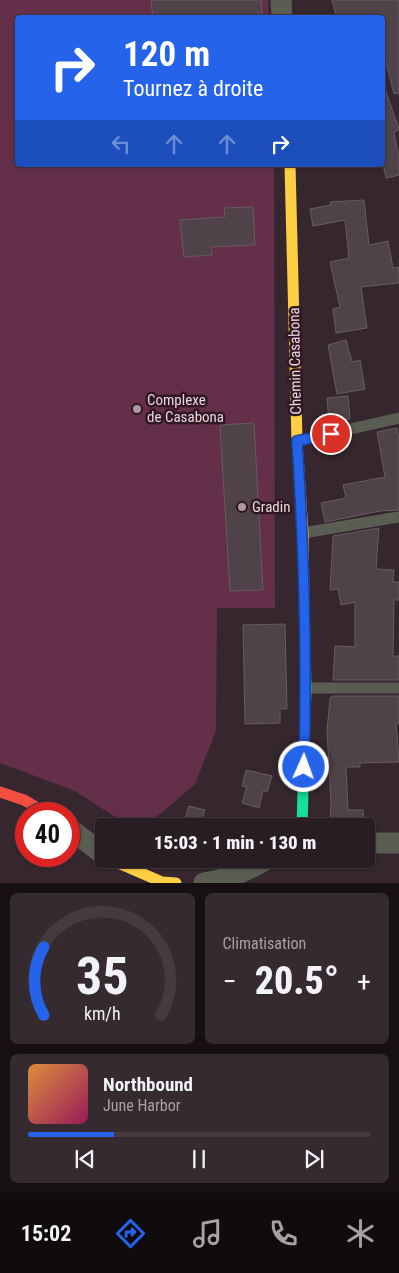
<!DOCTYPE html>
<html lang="fr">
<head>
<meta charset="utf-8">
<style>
	body { margin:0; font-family:"Roboto Condensed",sans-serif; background:#342a2f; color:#f1f3f6; height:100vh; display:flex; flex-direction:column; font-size:19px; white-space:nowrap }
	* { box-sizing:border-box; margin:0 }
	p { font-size:16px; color:#a5a2a5 }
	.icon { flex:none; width:28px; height:28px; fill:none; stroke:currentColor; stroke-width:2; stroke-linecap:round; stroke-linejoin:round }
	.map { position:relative; height:883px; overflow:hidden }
	.details { display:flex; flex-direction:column; gap:10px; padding:10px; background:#161013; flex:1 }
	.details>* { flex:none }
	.top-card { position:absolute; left:15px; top:15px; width:370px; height:152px; border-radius:5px; box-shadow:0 1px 4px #0004,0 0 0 1px #443b40; background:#2563eb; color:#fff; overflow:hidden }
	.speed { position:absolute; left:15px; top:802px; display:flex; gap:10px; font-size:25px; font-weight:700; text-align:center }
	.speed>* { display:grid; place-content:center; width:65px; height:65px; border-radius:50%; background:#281d22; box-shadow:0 1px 4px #0004,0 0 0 1px #443b40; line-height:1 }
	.speed .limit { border:8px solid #d22; background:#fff; color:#111 }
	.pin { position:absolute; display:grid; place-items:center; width:42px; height:42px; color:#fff; margin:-21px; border:2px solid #fff; border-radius:50%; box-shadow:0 1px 5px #0007 }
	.me { position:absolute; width:55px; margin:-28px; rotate:2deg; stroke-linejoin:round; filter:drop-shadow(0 0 4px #0008) }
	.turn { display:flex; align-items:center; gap:18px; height:105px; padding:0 25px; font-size:22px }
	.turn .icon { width:65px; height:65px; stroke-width:2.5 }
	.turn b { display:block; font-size:35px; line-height:42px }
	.lanes { display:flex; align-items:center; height:48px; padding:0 25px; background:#0003; justify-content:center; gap:25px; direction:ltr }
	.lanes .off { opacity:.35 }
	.big { font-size:38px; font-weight:800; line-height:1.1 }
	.details .widget { flex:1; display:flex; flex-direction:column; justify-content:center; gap:8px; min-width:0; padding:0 18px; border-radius:8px; background:#342a2f }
	.details .dial { align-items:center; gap:0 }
	.dial svg { height:130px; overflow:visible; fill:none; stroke:#443b40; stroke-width:7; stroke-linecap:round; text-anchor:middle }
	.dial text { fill:#f1f3f6; stroke:none }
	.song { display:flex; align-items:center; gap:15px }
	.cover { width:60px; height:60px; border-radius:8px; background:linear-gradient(135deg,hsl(30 70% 55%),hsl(330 70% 35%)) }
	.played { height:5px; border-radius:2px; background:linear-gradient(90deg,#2563eb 25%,#443b40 25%) }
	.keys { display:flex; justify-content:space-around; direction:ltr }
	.heat { display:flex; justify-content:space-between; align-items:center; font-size:28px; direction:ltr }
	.details .tiles { flex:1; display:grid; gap:10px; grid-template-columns:1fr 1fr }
	.widget:last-child { grid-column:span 2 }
	.trip { position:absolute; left:95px; top:818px; width:280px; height:50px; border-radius:5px; background:#281d22; box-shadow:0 1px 4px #0004,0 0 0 1px #443b40; font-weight:800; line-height:50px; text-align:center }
	.tabs { display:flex; height:80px; justify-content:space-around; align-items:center; background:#100c0e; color:#a5a2a5 }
	.tabs .icon { width:35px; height:35px }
	.tabs .current { color:#2563eb }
	.tabs b { font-size:22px; color:#f1f3f6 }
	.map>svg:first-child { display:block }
	.green { fill:#642f49 }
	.building { fill:#4f4248; stroke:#685b61 }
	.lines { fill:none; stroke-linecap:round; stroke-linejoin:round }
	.lane { stroke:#5a5d52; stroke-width:11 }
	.street { stroke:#5a5d52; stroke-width:21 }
	.fast { stroke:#16e098; stroke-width:11 }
	.slow { stroke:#ffcf43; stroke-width:11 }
	.jam { stroke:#f24e42; stroke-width:11 }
	.route-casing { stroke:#184099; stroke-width:12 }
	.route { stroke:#2563eb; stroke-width:9 }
	.poi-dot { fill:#aa99a0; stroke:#311723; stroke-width:2 }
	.labels { text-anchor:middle; stroke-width:5; stroke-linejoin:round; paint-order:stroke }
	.street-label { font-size:15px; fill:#e8d6dd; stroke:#311723 }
	.poi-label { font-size:15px; fill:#e8d6dd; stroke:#311723; text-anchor:start }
</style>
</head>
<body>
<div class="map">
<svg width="399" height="883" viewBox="0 0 399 883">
	<rect width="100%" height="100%" fill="#36272e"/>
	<!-- green -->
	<path class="green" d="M0,0H268L269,17L18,18V165H274L275,608H217L216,731L195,784L146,826H129L75,791L0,763Z"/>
	<!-- building -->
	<path class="building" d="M151,0H261L262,18H153Z
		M332,0H399V93L394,94L386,62L382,63V18H337Z
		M382,89H385L399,129L394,133L399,157V175L386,178L382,159Z
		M364,200L369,245L388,241L393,268L399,267V283L361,287L367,328L336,333L333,309L340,307L330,262L349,258L345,220L313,226L310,209L331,205L330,202Z
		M253,207L255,245L211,247L212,255L184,257L180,220L225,217L224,208Z
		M346,340L352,362L360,360L365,389L337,394L328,345Z
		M348,396L350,419L329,421L327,398Z
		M254,423L263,590L230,591L220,425Z
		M397,428L399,439V510L380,511L325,522L321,503L346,498L343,485L385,477L377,432Z
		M379,528L376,569L394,570L393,582H399V600H394L393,656H399V680H333L335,646L355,647V602L341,605L338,589L330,590L333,536Z
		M285,624L287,709H280V723L245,724L243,625Z
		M332,696H399V724L396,723L399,762L360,763V767H346L348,810H363L364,824H358V826L330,825L331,802L327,731L330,698Z
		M246,770L272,776L267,792L263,791L259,808L242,803L247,787L242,786Z
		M189,806L205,810L200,826H183Z"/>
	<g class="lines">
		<!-- lane -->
		<path class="lane" d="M297,441L399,418
			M303,533L399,517
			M306,688H399"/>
		<!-- street -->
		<path class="street" d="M281,0L282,18
			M69,828L104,855
			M366,843H399
			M204,883C227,880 247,871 267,859"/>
		<!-- fast -->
		<path class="fast" d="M302,826L306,688L304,598"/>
		<!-- slow -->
		<path class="slow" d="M290,165L297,441L303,533L304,598
			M109,859L162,882L176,883"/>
		<!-- jam -->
		<path class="jam" d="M0,792L24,800L48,814"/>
	</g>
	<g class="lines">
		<!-- route casing -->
		<g class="route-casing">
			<path id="route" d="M304,767C307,658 304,550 297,441L331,434"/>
		</g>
		<!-- route -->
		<use href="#route" class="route"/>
	</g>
	<!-- markers -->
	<g class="poi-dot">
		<circle cx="137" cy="409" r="5"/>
		<circle cx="242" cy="507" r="5"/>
	</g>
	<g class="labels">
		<!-- street labels -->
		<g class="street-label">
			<text transform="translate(295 361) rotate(-91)" y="5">Chemin Casabona</text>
		</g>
		<!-- poi labels -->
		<g class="poi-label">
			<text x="147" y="405">Complexe<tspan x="147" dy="17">de Casabona</tspan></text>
			<text x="252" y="512">Gradin</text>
		</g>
	</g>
</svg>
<div class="speed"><div class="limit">40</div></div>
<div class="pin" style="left:331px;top:434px;background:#d93025"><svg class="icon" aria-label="arrive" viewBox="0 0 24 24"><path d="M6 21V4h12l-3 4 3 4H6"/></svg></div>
<svg class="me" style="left:304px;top:767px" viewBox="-20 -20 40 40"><circle r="17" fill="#2563eb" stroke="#fff" stroke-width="3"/><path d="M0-11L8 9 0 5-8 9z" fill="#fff"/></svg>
<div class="trip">15:03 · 1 min · 130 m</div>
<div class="top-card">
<div class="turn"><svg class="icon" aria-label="right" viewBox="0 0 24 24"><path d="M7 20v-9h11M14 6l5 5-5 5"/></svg><div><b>120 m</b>Tournez à droite</div></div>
<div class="lanes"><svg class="icon off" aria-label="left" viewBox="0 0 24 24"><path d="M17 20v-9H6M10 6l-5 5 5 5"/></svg><svg class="icon off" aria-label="ahead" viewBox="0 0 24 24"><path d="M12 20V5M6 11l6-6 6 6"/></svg><svg class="icon off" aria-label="ahead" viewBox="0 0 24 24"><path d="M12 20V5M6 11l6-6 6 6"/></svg><svg class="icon" aria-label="right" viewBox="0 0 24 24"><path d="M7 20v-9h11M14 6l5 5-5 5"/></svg></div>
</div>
</div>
<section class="details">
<div class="tiles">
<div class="widget dial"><svg viewBox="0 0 100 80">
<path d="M14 69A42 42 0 1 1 86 69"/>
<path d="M14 69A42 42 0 0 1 14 27" stroke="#2563eb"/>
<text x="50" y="56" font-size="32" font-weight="700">35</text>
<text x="50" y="72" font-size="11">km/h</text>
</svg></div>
<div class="widget"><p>Climatisation</p>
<div class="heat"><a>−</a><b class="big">20.5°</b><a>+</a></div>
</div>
<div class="widget">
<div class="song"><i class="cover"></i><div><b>Northbound</b><p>June Harbor</p></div></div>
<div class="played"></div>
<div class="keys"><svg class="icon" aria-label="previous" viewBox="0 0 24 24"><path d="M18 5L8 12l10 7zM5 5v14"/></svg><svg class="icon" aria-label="pause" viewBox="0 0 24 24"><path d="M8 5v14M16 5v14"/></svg><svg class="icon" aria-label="next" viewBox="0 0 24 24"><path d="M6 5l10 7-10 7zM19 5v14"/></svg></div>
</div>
</div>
</section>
<nav class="tabs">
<b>15:02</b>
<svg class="icon current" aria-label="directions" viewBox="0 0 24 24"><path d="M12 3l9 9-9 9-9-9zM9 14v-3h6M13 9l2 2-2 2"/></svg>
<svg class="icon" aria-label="music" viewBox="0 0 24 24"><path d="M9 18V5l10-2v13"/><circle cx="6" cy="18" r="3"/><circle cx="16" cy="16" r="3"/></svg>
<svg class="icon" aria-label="phone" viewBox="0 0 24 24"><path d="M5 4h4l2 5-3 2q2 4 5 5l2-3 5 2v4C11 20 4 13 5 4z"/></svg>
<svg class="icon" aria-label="climate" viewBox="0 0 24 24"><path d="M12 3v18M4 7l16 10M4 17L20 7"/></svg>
</nav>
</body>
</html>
